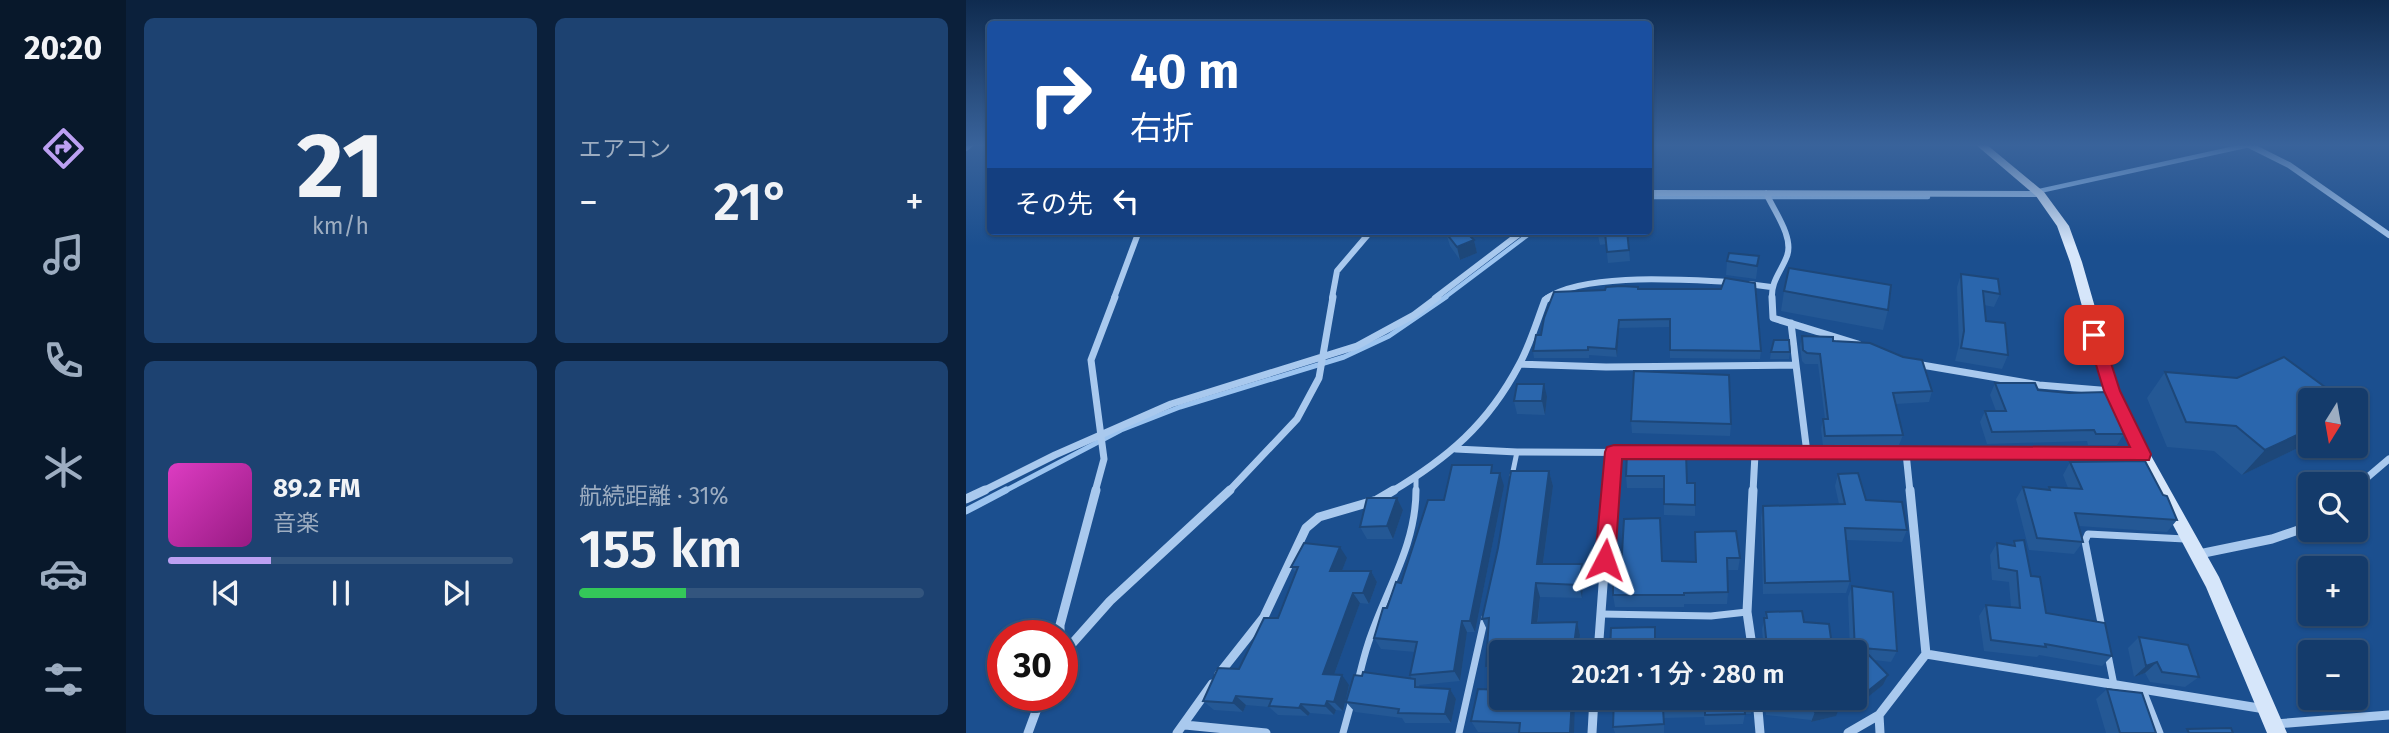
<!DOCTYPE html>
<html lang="ja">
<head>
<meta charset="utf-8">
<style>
	body { margin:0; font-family:"Fira Sans","Noto Sans JP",sans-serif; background:#1d4271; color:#f1f3f6; height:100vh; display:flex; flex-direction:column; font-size:26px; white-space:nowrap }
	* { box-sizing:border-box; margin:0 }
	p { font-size:23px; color:#9dadc1 }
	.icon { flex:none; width:38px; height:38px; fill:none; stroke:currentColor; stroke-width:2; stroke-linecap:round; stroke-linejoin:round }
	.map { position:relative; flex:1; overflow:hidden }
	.panel { display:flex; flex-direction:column; gap:18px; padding:18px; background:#0b203b; width:840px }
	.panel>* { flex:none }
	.hud { position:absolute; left:21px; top:21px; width:665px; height:214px; border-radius:7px; box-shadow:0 2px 5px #0004,0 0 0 2px #33557e; background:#1a4fa0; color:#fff; overflow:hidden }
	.needle { width:46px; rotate:191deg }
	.controls { position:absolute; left:1332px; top:388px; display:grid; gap:14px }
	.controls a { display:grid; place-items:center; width:70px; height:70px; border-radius:7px; background:#143b6b; box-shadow:0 2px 5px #0004,0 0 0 2px #33557e; font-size:35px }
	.speed { position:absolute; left:21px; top:620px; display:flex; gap:14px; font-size:35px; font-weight:700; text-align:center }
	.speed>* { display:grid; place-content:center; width:91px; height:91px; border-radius:50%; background:#143b6b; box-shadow:0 2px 5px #0004,0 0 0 2px #33557e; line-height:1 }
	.speed .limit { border:10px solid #d22; background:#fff; color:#111 }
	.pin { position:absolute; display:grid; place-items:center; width:60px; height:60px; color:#fff; margin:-30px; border-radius:14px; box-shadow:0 4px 10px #0006 }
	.me { position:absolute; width:77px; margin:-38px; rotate:4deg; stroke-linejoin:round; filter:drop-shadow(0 0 5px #0008) }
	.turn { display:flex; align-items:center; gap:24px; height:147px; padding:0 28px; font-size:32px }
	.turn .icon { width:91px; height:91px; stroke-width:2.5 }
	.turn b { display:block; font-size:49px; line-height:60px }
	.then { display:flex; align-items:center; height:66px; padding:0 28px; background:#0003; gap:14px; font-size:26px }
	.big { font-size:52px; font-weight:600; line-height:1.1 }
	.panel .tile { flex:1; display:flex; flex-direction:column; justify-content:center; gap:10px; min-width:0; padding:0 24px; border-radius:10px; background:#1d4271 }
	.panel .dial { align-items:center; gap:0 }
	.dial b { font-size:91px; line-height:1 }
	.song { display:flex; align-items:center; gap:21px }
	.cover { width:84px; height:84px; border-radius:10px; background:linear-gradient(135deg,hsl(310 70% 55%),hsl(310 70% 35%)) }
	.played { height:7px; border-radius:4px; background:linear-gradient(90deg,#bca0f2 30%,#33557e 30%) }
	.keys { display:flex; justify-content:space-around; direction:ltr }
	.heat { display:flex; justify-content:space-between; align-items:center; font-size:38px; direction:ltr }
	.charge { height:10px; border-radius:5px; background:linear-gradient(90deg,#34c759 31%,#33557e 0) }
	.panel .tiles { flex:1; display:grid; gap:18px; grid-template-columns:repeat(2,1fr) }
	.trip { position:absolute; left:523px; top:640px; width:378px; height:70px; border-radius:7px; background:#143b6b; box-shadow:0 2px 5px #0004,0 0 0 2px #33557e; font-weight:600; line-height:70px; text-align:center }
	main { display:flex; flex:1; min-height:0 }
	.menu { display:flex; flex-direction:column; width:126px; justify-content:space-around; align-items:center; background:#08182b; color:#9dadc1 }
	.menu .icon { width:49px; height:49px }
	.menu .active { color:#bca0f2 }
	.menu b { font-size:32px; color:#f1f3f6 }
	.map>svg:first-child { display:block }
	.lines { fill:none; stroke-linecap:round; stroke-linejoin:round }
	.stream-far2 { stroke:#9cc4f0; stroke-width:4.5 }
	.stream-far1 { stroke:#9cc4f0; stroke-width:5 }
	.stream { stroke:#9cc4f0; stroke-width:7 }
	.lane-far1 { stroke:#a9c9ee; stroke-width:5 }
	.lane { stroke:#a9c9ee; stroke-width:7 }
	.street-far2 { stroke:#a9c9ee; stroke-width:6 }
	.street-far1 { stroke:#a9c9ee; stroke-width:7 }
	.street { stroke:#a9c9ee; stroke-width:9 }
	.secondary { fill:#d6e6fa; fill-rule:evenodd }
	.wall { fill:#245895 }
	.shaded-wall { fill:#1d4779 }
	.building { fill:#2a66ad; stroke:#1d4779; stroke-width:2 }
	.route { fill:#e11d48; stroke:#92132f; stroke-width:2 }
</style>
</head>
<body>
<main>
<nav class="menu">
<b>20:20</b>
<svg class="icon active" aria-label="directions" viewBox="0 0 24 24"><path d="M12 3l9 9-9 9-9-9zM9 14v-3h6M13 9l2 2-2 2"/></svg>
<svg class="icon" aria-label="music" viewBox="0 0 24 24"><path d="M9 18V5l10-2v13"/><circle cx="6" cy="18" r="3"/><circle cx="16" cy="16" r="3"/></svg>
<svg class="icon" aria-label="phone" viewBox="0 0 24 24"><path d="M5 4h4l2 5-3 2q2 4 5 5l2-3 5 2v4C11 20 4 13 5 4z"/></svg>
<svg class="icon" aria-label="climate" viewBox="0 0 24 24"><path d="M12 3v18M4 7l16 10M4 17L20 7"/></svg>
<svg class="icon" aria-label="car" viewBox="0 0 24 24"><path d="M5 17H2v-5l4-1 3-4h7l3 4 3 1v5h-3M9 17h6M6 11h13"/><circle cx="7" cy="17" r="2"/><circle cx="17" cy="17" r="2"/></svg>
<svg class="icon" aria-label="filters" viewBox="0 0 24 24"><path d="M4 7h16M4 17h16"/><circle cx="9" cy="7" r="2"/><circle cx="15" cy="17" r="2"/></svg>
</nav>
<section class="panel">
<div class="tiles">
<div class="tile dial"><b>21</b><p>km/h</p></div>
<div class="tile"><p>エアコン</p>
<div class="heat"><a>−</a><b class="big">21°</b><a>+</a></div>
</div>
<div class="tile">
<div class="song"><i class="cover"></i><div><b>89.2 FM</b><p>音楽</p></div></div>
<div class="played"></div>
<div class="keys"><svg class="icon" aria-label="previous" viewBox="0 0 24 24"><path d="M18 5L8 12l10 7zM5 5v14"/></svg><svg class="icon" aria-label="pause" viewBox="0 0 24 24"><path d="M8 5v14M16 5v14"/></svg><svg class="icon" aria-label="next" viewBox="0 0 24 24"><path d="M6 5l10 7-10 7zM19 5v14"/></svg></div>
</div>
<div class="tile"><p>航続距離 · 31%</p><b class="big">155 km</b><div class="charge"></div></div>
</div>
</section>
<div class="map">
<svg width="1423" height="733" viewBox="0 0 1423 733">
	<rect width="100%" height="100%" fill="#1b4f8f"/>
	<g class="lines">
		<!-- stream-far2 -->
		<path class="stream-far2" d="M1069,192L1288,144
			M682,197H962
			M478,298L567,231"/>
		<!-- stream-far1 -->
		<path class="stream-far1" d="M37,492L155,430L214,407L378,357L423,336L480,297"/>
		<!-- stream -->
		<path class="stream" d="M0,511L40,490"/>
		<!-- lane-far1 -->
		<path class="lane-far1" d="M546,476L551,452
			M450,477V492"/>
		<!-- lane -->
		<path class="lane" d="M635,614L745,616L781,612
			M1136,628L1119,541L1122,534L1219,539
			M1142,655L1148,685
			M392,681C395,669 398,656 402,644C419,591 450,547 450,490
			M1177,690L1194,733
			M377,733L386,700
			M493,733L519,617"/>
		<!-- street-far2 -->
		<path class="street-far2" d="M1281,144L1323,165L1423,235
			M0,148L5,144
			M682,193L1074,194
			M800,193C808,211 828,237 821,256C815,272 805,281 806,298
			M782,284L805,287
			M148,298L173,231
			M366,298L371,271L405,231
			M469,298L557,231
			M581,298C621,272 718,280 766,282"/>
		<!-- street-far1 -->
		<path class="street-far1" d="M806,297L807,318L892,344
			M825,323L830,365
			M554,364L640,367L830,365L841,453
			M950,364L1073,385L1146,391
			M490,449L551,452L1177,455
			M940,453L944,492
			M1390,487L1423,459
			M15,492L89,455L205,404L391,346L448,315L472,297
			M129,492L138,459L125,360L149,297
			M262,492L331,419L353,378L367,297
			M425,492C482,458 522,424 553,365C564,345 571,321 579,300L584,297
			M644,492L647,452
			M787,492L789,454"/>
		<!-- street -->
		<path class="street" d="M944,490L960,654
			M0,499L19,490
			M1233,554L1306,539L1344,526
			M94,635V625L130,490
			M632,653L644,490
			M787,653L781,612L787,490
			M96,655L144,601L264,490
			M253,674L298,617L340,528L353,517L411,500L428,490
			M791,698L794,733
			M913,715L914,733
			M1309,724L1423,715
			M219,725L300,733
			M62,733L76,695
			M211,733L246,684
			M626,733L628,698
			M882,733L913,715L960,654L1299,709"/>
		<!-- secondary -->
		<path class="secondary" d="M1009,144H1020L1078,192L1103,226L1116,262L1153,391L1183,452L1253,577L1321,733H1301L1240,587L1172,459L1139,391L1104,262L1091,226L1070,196Z"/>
	</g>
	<!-- wall -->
	<path class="wall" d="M631,231H661L664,261L642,263L640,244L634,245Z
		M480,233L508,240L511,253L494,260L484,246Z
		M793,256L790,279L760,275L761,261Z
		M995,274L1034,294L1028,307L1018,305L1020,321L1042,355L1036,369L989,361L993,345L991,287Z
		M672,289L795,351L794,359L704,358V327L653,328L651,357L623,355V358H568L567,351L575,335L639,290Z
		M818,291L922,310L917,330L815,311Z
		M836,336L867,341L966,391L963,402L930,404L937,435L933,445L857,446L855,429L857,419H859L852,364H839L836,361L834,347Z
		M805,352H824L823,359H804Z
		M1199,372L1344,442L1276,475L1248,451L1201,447L1181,398Z
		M1029,383L1072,390L1158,434L1151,445H1122L1121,441L1021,444L1014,422L1019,411H1030L1024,395Z
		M581,397L579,415L551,414L548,401Z
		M665,421L765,424L764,436L666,433Z
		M661,453L721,483L729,505V516L698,515V488H661L660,476Z
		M1104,462L1211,520L1201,532L1112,526L1117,542L1108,554L1063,550L1050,499L1057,487L1081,490L1083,487L1102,488L1097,475Z
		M583,471L587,486L577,564H616L618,578L616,598L574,597L572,622H611L614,635L612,653H536V677L525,678L520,666L522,632L516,619Z
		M528,473L538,486L509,632H501L494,681L453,685L454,688L484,689L490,699L485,723H439L436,718L389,712L380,702L446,679L444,675L449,652L415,649L408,638L421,608L435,583L478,500Z
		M872,474L900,500L941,530L936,542L880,540L884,581L880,593L797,594L795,518L797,506L873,504L869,486Z
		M431,498L437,510L427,539H401L394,527Z
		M729,532L774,558L772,570H761L762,592L761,604H718V607H649L647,595L655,570L696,561L729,562Z
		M1048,541L1065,576L1080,613L1146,656L1136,666L1073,655L1071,657L1018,651L1013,616L1020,605L1045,607L1043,582L1026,580L1024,555L1031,543L1046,545Z
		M381,558L376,571H405L411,582L403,604L394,603L368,675L383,685L377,711L370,710L368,715L344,713L342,716L312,715L303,707L280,705L277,712L248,710L237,701L273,669L312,618L330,573L325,567Z
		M886,586L931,651L925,662L908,660L922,675L917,685L897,701L886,704V698H889V653H884L882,597Z
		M800,612L838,622L867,653H798L796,629Z
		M1173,637L1233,677L1219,687L1184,682L1179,673L1168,677L1162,648Z
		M1141,689L1190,733H1140L1130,699Z
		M536,690L608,733L512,732L505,721Z
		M648,698L787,704L785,714H779L777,724L739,725L738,717L698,718V733H649L647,727Z
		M798,698H873L870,716L845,722V720L800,715Z"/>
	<!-- shaded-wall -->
	<path class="shaded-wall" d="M508,240L511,253L494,260L491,247Z
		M653,320V328L651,357L650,349Z
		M578,384L581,397L579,415L576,401Z
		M1344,429V442L1276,475L1299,450Z
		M583,471L587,486L575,578L571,564Z
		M534,473L538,486L509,632L504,621Z
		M431,498L437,510L427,539L421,526Z
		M374,547L381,558L372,581L364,571Z
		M616,564L618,578L616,598L613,585Z
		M405,571L411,582L403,604L397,593Z
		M570,583L574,597L570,635L566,623Z
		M387,593L394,603L365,683L357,674Z
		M496,621L501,632L494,681L488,671Z
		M611,622L614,635L612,653H607Z
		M1191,662L1179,673L1168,677L1180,666Z
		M376,675L383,685L377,711L368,702Z
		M922,675L917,685L897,701L902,691Z
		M484,689L490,699L485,723L479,714Z
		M270,696L280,705L277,712L267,703Z
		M606,698H609L608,733H604Z
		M361,701L370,710L368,715L359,706Z
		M335,704L344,713L342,716L333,708Z
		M874,706L870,716L845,722L849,712Z"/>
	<!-- building -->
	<path class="building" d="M485,231H499L508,240L491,247L480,233Z
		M632,231H661L663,250L641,252L639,233L633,234Z
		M763,253L793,256L791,266L761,261Z
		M823,268L925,285L922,310L818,291Z
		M995,274L1032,279L1034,294L1017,291L1020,321L1039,323L1042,355L995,348L998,331Z
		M759,278L789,283L795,351L704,350V319L653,320L650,349L622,347V350L567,351L570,335H575L578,318L588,292L639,290L640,287L655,286L672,287V289H755Z
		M836,336L867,337V341L904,343L937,357L956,360L966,391L927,393L937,435L859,436L857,419H862L854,354L841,353L837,350Z
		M808,340H823L824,352H805Z
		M1318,357L1378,401H1344V429L1299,450L1270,426L1220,422L1199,372L1271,378Z
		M668,371L763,375L765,424L665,421Z
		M1029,383H1069L1072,390L1103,393L1141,392L1158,434H1130L1128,430L1026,432L1019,411H1040Z
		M551,384H578L576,401H548Z
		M661,453H720L721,483H729V505L698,504V476H660Z
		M1179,461L1197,495L1201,496L1211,520L1109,513L1117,542L1071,538L1057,487L1084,490L1083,487L1116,489L1104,462Z
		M486,465H526L525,473H534L504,621H496L488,671L444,675L451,642L408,638L417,608H421L430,582L435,583L462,500H478Z
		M545,471H583L571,564H616L613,585L570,583L566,623L611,622L607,653H595L596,644L557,645L556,653H536V664L520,666L523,618L516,619L532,548Z
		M892,473L900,500L936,502L941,530L879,528L884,581L799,583L797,506L879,504L872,474Z
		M401,498H431L421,526L394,527Z
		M694,518L696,561L730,562L729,532L770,531L774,558H761L762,592L718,593V595H647V570H655L658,519Z
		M1058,540L1065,576L1074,577L1080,613L1139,623L1146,656L1079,644L1080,647L1025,640L1020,605L1054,608L1051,571L1033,568L1031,543L1049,546L1048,541Z
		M338,543L374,547L364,571H405L397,593H387L357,674L376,675L368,702L361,701L359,706L335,704L333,708L303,706L306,699L270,696L267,703L237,701L252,668L273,669L298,618H312L332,567H325Z
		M886,586L927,592L931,651L896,648L922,675L902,691L891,694Z
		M836,611L838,622L863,624L867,653H847L846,647H801L798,618H801L800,612Z
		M689,627V653H644L645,628Z
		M1173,637L1222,645L1233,677L1196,672L1191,662L1180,666Z
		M397,672L449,679V687L484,689L479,714L432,713L433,709L380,702L388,675L396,676Z
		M512,689L536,690V698H606L604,733H553L554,723L505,721Z
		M1141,689L1176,693L1190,733H1154Z
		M648,698H787V704L778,703L779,714L739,715V708H697L698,724L647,727Z
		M801,698H873L874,706L849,712L848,710L802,706Z
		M1265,728L1267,733H1223L1221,729Z"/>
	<!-- sky -->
	<linearGradient id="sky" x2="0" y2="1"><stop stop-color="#0f2b4f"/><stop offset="0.59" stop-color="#39639b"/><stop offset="1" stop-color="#39639b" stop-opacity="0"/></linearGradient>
	<rect width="1423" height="246" fill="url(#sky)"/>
	<!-- route -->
	<path class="route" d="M1128,329L1136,335L1154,391L1185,454L1183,460L656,459L649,560L646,566L639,569L632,566L629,560L639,452L641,447L648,445L1164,447L1138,391L1121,335Z"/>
</svg>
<div class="controls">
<a><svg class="needle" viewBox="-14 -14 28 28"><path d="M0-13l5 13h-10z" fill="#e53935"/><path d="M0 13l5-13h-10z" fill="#9dadc1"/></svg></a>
<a><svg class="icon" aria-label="search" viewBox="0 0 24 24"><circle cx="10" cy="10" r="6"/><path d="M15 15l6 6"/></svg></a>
<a>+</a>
<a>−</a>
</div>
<div class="speed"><div class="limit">30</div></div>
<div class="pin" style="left:1128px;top:335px;background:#d93025"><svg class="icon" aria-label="arrive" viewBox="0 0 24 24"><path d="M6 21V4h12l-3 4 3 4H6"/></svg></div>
<svg class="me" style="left:639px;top:560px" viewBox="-20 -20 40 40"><path d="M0-17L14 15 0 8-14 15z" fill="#e11d48" stroke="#fff" stroke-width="4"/></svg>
<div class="trip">20:21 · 1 分 · 280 m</div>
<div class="hud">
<div class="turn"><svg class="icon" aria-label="right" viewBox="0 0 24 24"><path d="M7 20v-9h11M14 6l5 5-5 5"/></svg><div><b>40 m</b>右折</div></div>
<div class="then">その先<svg class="icon" aria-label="left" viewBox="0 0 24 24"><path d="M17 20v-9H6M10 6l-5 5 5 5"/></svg></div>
</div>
</div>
</main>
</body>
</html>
